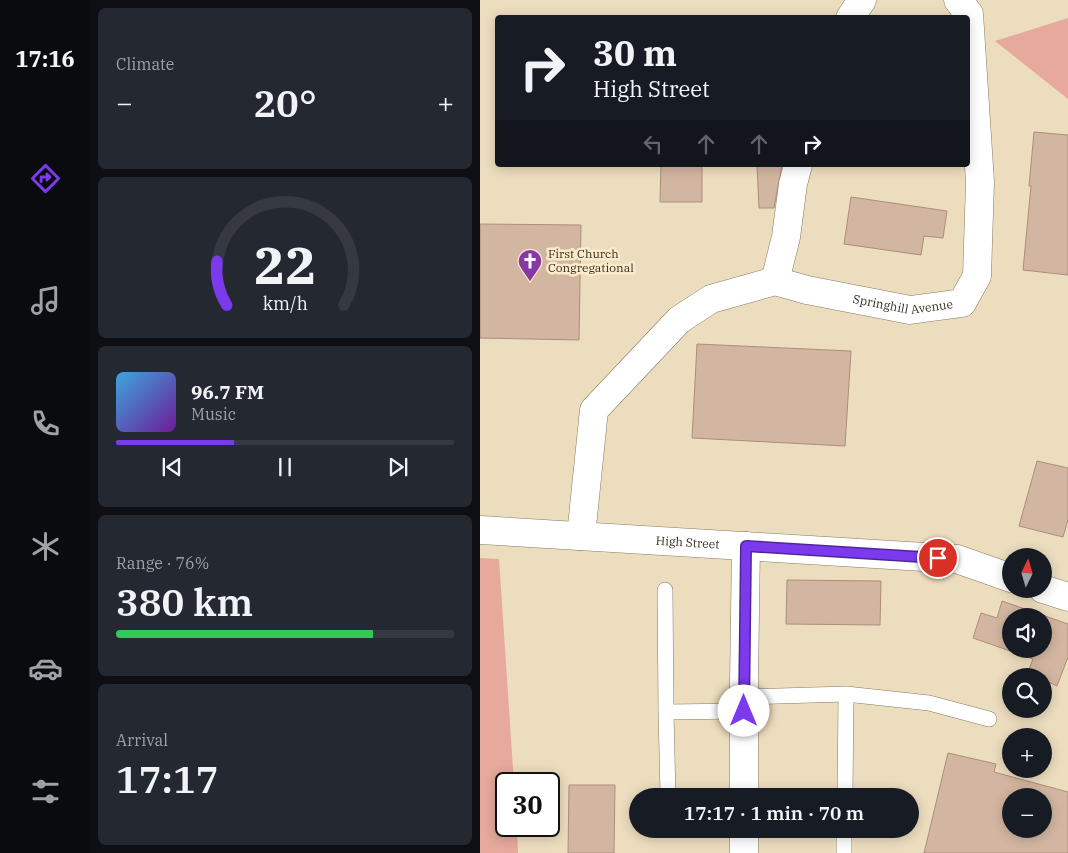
<!DOCTYPE html>
<html lang="en">
<head>
<meta charset="utf-8">
<style>
	body { margin:0; font-family:"IBM Plex Serif",serif; background:#242831; color:#f1f3f6; height:100vh; display:flex; flex-direction:column; font-size:19px; white-space:nowrap }
	* { box-sizing:border-box; margin:0 }
	p { font-size:16px; color:#9ea1a6 }
	.icon { flex:none; width:28px; height:28px; fill:none; stroke:currentColor; stroke-width:2; stroke-linecap:round; stroke-linejoin:round }
	.map { position:relative; flex:1; overflow:hidden }
	.panel { display:flex; flex-direction:column; gap:8px; padding:8px; background:#0d0f14; width:390px }
	.panel>* { flex:none }
	.guide { position:absolute; left:15px; top:15px; width:475px; height:152px; border-radius:5px; box-shadow:0 2px 12px #0003; background:#171b24; color:#f1f3f6; overflow:hidden }
	.needle { width:32px; rotate:5deg }
	.tools { position:absolute; left:522px; top:548px; display:grid; gap:10px }
	.tools a { display:grid; place-items:center; width:50px; height:50px; border-radius:50%; background:#171b24; box-shadow:0 2px 12px #0003; font-size:25px }
	.speed { position:absolute; left:15px; top:772px; display:flex; gap:10px; font-size:25px; font-weight:700; text-align:center }
	.speed>* { display:grid; place-content:center; width:65px; height:65px; border-radius:50%; background:#171b24; box-shadow:0 2px 12px #0003; line-height:1 }
	.speed .limit { border:2px solid #111; border-radius:8px; background:#fff; color:#111 }
	.pin { position:absolute; display:grid; place-items:center; width:42px; height:42px; color:#fff; margin:-21px; border:2px solid #fff; border-radius:50%; box-shadow:0 1px 5px #0007 }
	.me { position:absolute; width:55px; margin:-28px; rotate:0deg; stroke-linejoin:round; filter:drop-shadow(0 0 4px #0008) }
	.turn { display:flex; align-items:center; gap:18px; height:105px; padding:0 15px; font-size:22px }
	.turn .icon { width:65px; height:65px; stroke-width:2.5 }
	.turn b { display:block; font-size:35px; line-height:42px }
	.lanes { display:flex; align-items:center; height:48px; padding:0 15px; background:#0003; justify-content:center; gap:25px; direction:ltr }
	.lanes .off { opacity:.35 }
	.big { font-size:38px; font-weight:600; line-height:1.1 }
	.panel .tile { flex:1; display:flex; flex-direction:column; justify-content:center; gap:8px; min-width:0; padding:0 18px; border-radius:8px; background:#242831 }
	.panel .dial { align-items:center; gap:0 }
	.dial svg { height:130px; overflow:visible; fill:none; stroke:#363941; stroke-width:7; stroke-linecap:round; text-anchor:middle }
	.dial text { fill:#f1f3f6; stroke:none }
	.song { display:flex; align-items:center; gap:15px }
	.cover { width:60px; height:60px; border-radius:8px; background:linear-gradient(135deg,hsl(200 70% 55%),hsl(280 70% 35%)) }
	.played { height:5px; border-radius:2px; background:linear-gradient(90deg,#7c3aed 35%,#363941 35%) }
	.keys { display:flex; justify-content:space-around; direction:ltr }
	.heat { display:flex; justify-content:space-between; align-items:center; font-size:28px; direction:ltr }
	.charge { height:8px; border-radius:4px; background:linear-gradient(90deg,#34c759 76%,#363941 0) }
	.trip { position:absolute; left:149px; top:788px; width:290px; height:50px; border-radius:25px; background:#171b24; box-shadow:0 2px 12px #0003; font-weight:600; line-height:50px; text-align:center }
	main { display:flex; flex:1; min-height:0 }
	.tabs { display:flex; flex-direction:column; width:90px; justify-content:space-around; align-items:center; background:#090b0e; color:#9ea1a6 }
	.tabs .icon { width:35px; height:35px }
	.tabs .current { color:#7c3aed }
	.tabs b { font-size:22px; color:#f1f3f6 }
	.map>svg:first-child { display:block }
	.green { fill:#e6a99c }
	.building { fill:#d3b6a1; stroke:#aa8e7a; fill-rule:evenodd }
	.lines { fill:none; stroke-linecap:round; stroke-linejoin:round }
	.lane-casing { stroke:#887a5e; stroke-width:16 }
	.street-casing { stroke:#887a5e; stroke-width:29 }
	.lane { stroke:#fff; stroke-width:15 }
	.street { stroke:#fff; stroke-width:28 }
	.route-casing { stroke:#51269a; stroke-width:12 }
	.route { stroke:#7c3aed; stroke-width:9 }
	.labels { text-anchor:middle; stroke-width:5; stroke-linejoin:round; paint-order:stroke }
	.poi-label { font-size:12px; fill:#363024; stroke:#fbebcb; text-anchor:start }
	.street-label { font-size:12px; fill:#363024; stroke:#fbebcb }
</style>
</head>
<body>
<main>
<nav class="tabs">
<b>17:16</b>
<svg class="icon current" aria-label="directions" viewBox="0 0 24 24"><path d="M12 3l9 9-9 9-9-9zM9 14v-3h6M13 9l2 2-2 2"/></svg>
<svg class="icon" aria-label="music" viewBox="0 0 24 24"><path d="M9 18V5l10-2v13"/><circle cx="6" cy="18" r="3"/><circle cx="16" cy="16" r="3"/></svg>
<svg class="icon" aria-label="phone" viewBox="0 0 24 24"><path d="M5 4h4l2 5-3 2q2 4 5 5l2-3 5 2v4C11 20 4 13 5 4z"/></svg>
<svg class="icon" aria-label="climate" viewBox="0 0 24 24"><path d="M12 3v18M4 7l16 10M4 17L20 7"/></svg>
<svg class="icon" aria-label="car" viewBox="0 0 24 24"><path d="M5 17H2v-5l4-1 3-4h7l3 4 3 1v5h-3M9 17h6M6 11h13"/><circle cx="7" cy="17" r="2"/><circle cx="17" cy="17" r="2"/></svg>
<svg class="icon" aria-label="filters" viewBox="0 0 24 24"><path d="M4 7h16M4 17h16"/><circle cx="9" cy="7" r="2"/><circle cx="15" cy="17" r="2"/></svg>
</nav>
<section class="panel">
<div class="tile"><p>Climate</p>
<div class="heat"><a>−</a><b class="big">20°</b><a>+</a></div>
</div>
<div class="tile dial"><svg viewBox="0 0 100 80">
<path d="M14 69A42 42 0 1 1 86 69"/>
<path d="M14 69A42 42 0 0 1 8 42" stroke="#7c3aed"/>
<text x="50" y="56" font-size="32" font-weight="700">22</text>
<text x="50" y="72" font-size="11">km/h</text>
</svg></div>
<div class="tile">
<div class="song"><i class="cover"></i><div><b>96.7 FM</b><p>Music</p></div></div>
<div class="played"></div>
<div class="keys"><svg class="icon" aria-label="previous" viewBox="0 0 24 24"><path d="M18 5L8 12l10 7zM5 5v14"/></svg><svg class="icon" aria-label="pause" viewBox="0 0 24 24"><path d="M8 5v14M16 5v14"/></svg><svg class="icon" aria-label="next" viewBox="0 0 24 24"><path d="M6 5l10 7-10 7zM19 5v14"/></svg></div>
</div>
<div class="tile"><p>Range · 76%</p><b class="big">380 km</b><div class="charge"></div></div>
<div class="tile"><p>Arrival</p><b class="big">17:17</b></div>
</section>
<div class="map">
<svg width="588" height="853" viewBox="0 0 588 853">
	<rect width="100%" height="100%" fill="#edddbf"/>
	<!-- green -->
	<path class="green" d="M588,18V99L515,41Z
		M0,558L19,559L34,784H26V826H37L38,853H0Z"/>
	<!-- building -->
	<path class="building" d="M554,132L588,135V275L543,270L551,186H549Z
		M181,165H222V202H180Z
		M277,165H302L294,208H279Z
		M371,197L467,211L463,238L444,236L441,255L364,244Z
		M0,224L101,225L99,340L0,338Z
		M217,344L371,351L365,446L212,438Z
		M557,461L588,468V520L583,537L539,526Z
		M307,580L401,581L400,625L306,624Z
		M522,601L588,624V657L577,686L564,680V676H553L547,674L553,659L493,638L501,613L517,618ZM531,616H564V649H531Z
		M468,753L516,764L514,772L588,792V853H444ZM531,796H564V829H531Z
		M89,785H135L134,853H88Z"/>
	<g class="lines">
		<!-- lane casing -->
		<g class="lane-casing">
			<path id="lane" d="M185,590L186,712L264,711
				M264,697L366,694
				M186,712L188,796
				M365,796L366,694L449,703L509,719
				M364,853V829"/>
		</g>
		<!-- street casing -->
		<g class="street-casing">
			<g id="street">
				<path d="M370,18L382,0"/>
				<path d="M295,281L306,237L313,184L318,165"/>
				<path id="s1" d="M0,530L477,559L531,578"/>
				<path id="s2" d="M101,536L114,410L199,320L231,299L295,281L327,290L430,310L482,303L497,276L500,182L489,14L478,0"/>
				<path d="M563,589L588,597"/>
				<path d="M264,796V682L266,546"/>
				<path d="M264,829V853"/>
			</g>
		</g>
		<!-- lane -->
		<use href="#lane" class="lane"/>
		<!-- street -->
		<use href="#street" class="street"/>
	</g>
	<g class="lines">
		<!-- route casing -->
		<g class="route-casing">
			<path id="route" d="M264,711L266,546L458,558"/>
		</g>
		<!-- route -->
		<use href="#route" class="route"/>
	</g>
	<!-- icons -->
	<defs>
		<g id="church-pin" transform="scale(1.25)"><path d="M0 17L-7.5 6A9.5 9.5 0 1 1 7.5 6Z" fill="#8837a6" stroke="#fbebcb"/><path d="M-1.2-6h2.4v3.5h3.3v2.4h-3.3V6h-2.4V-.1h-3.3v-2.4h3.3Z" fill="#fff"/></g>
	</defs>
	<g fill-rule="evenodd">
		<use href="#church-pin" x="50" y="261"/>
	</g>
	<g class="labels">
		<!-- poi labels -->
		<g class="poi-label">
			<text x="68" y="258">First Church<tspan x="68" dy="14">Congregational</tspan></text>
		</g>
		<!-- street labels -->
		<g class="street-label">
			<text dy="4" stroke="none"><textPath href="#s2" startOffset="486">Springhill Avenue</textPath></text>
			<text dy="4" stroke="none"><textPath href="#s1" startOffset="208">High Street</textPath></text>
		</g>
	</g>
</svg>
<div class="tools">
<a><svg class="needle" viewBox="-14 -14 28 28"><path d="M0-13l5 13h-10z" fill="#e53935"/><path d="M0 13l5-13h-10z" fill="#9ea1a6"/></svg></a>
<a><svg class="icon" aria-label="sound" viewBox="0 0 24 24"><path d="M4 9h4l5-4v14l-5-4H4zM17 9q2 3 0 6"/></svg></a>
<a><svg class="icon" aria-label="search" viewBox="0 0 24 24"><circle cx="10" cy="10" r="6"/><path d="M15 15l6 6"/></svg></a>
<a>+</a>
<a>−</a>
</div>
<div class="speed"><div class="limit">30</div></div>
<div class="pin" style="left:458px;top:558px;background:#d93025"><svg class="icon" aria-label="arrive" viewBox="0 0 24 24"><path d="M6 21V4h12l-3 4 3 4H6"/></svg></div>
<svg class="me" style="left:264px;top:711px" viewBox="-20 -20 40 40"><circle r="19" fill="#fff"/><path d="M0-13L10 11 0 6-10 11z" fill="#7c3aed"/></svg>
<div class="trip">17:17 · 1 min · 70 m</div>
<div class="guide">
<div class="turn"><svg class="icon" aria-label="right" viewBox="0 0 24 24"><path d="M7 20v-9h11M14 6l5 5-5 5"/></svg><div><b>30 m</b>High Street</div></div>
<div class="lanes"><svg class="icon off" aria-label="left" viewBox="0 0 24 24"><path d="M17 20v-9H6M10 6l-5 5 5 5"/></svg><svg class="icon off" aria-label="ahead" viewBox="0 0 24 24"><path d="M12 20V5M6 11l6-6 6 6"/></svg><svg class="icon off" aria-label="ahead" viewBox="0 0 24 24"><path d="M12 20V5M6 11l6-6 6 6"/></svg><svg class="icon" aria-label="right" viewBox="0 0 24 24"><path d="M7 20v-9h11M14 6l5 5-5 5"/></svg></div>
</div>
</div>
</main>
</body>
</html>
